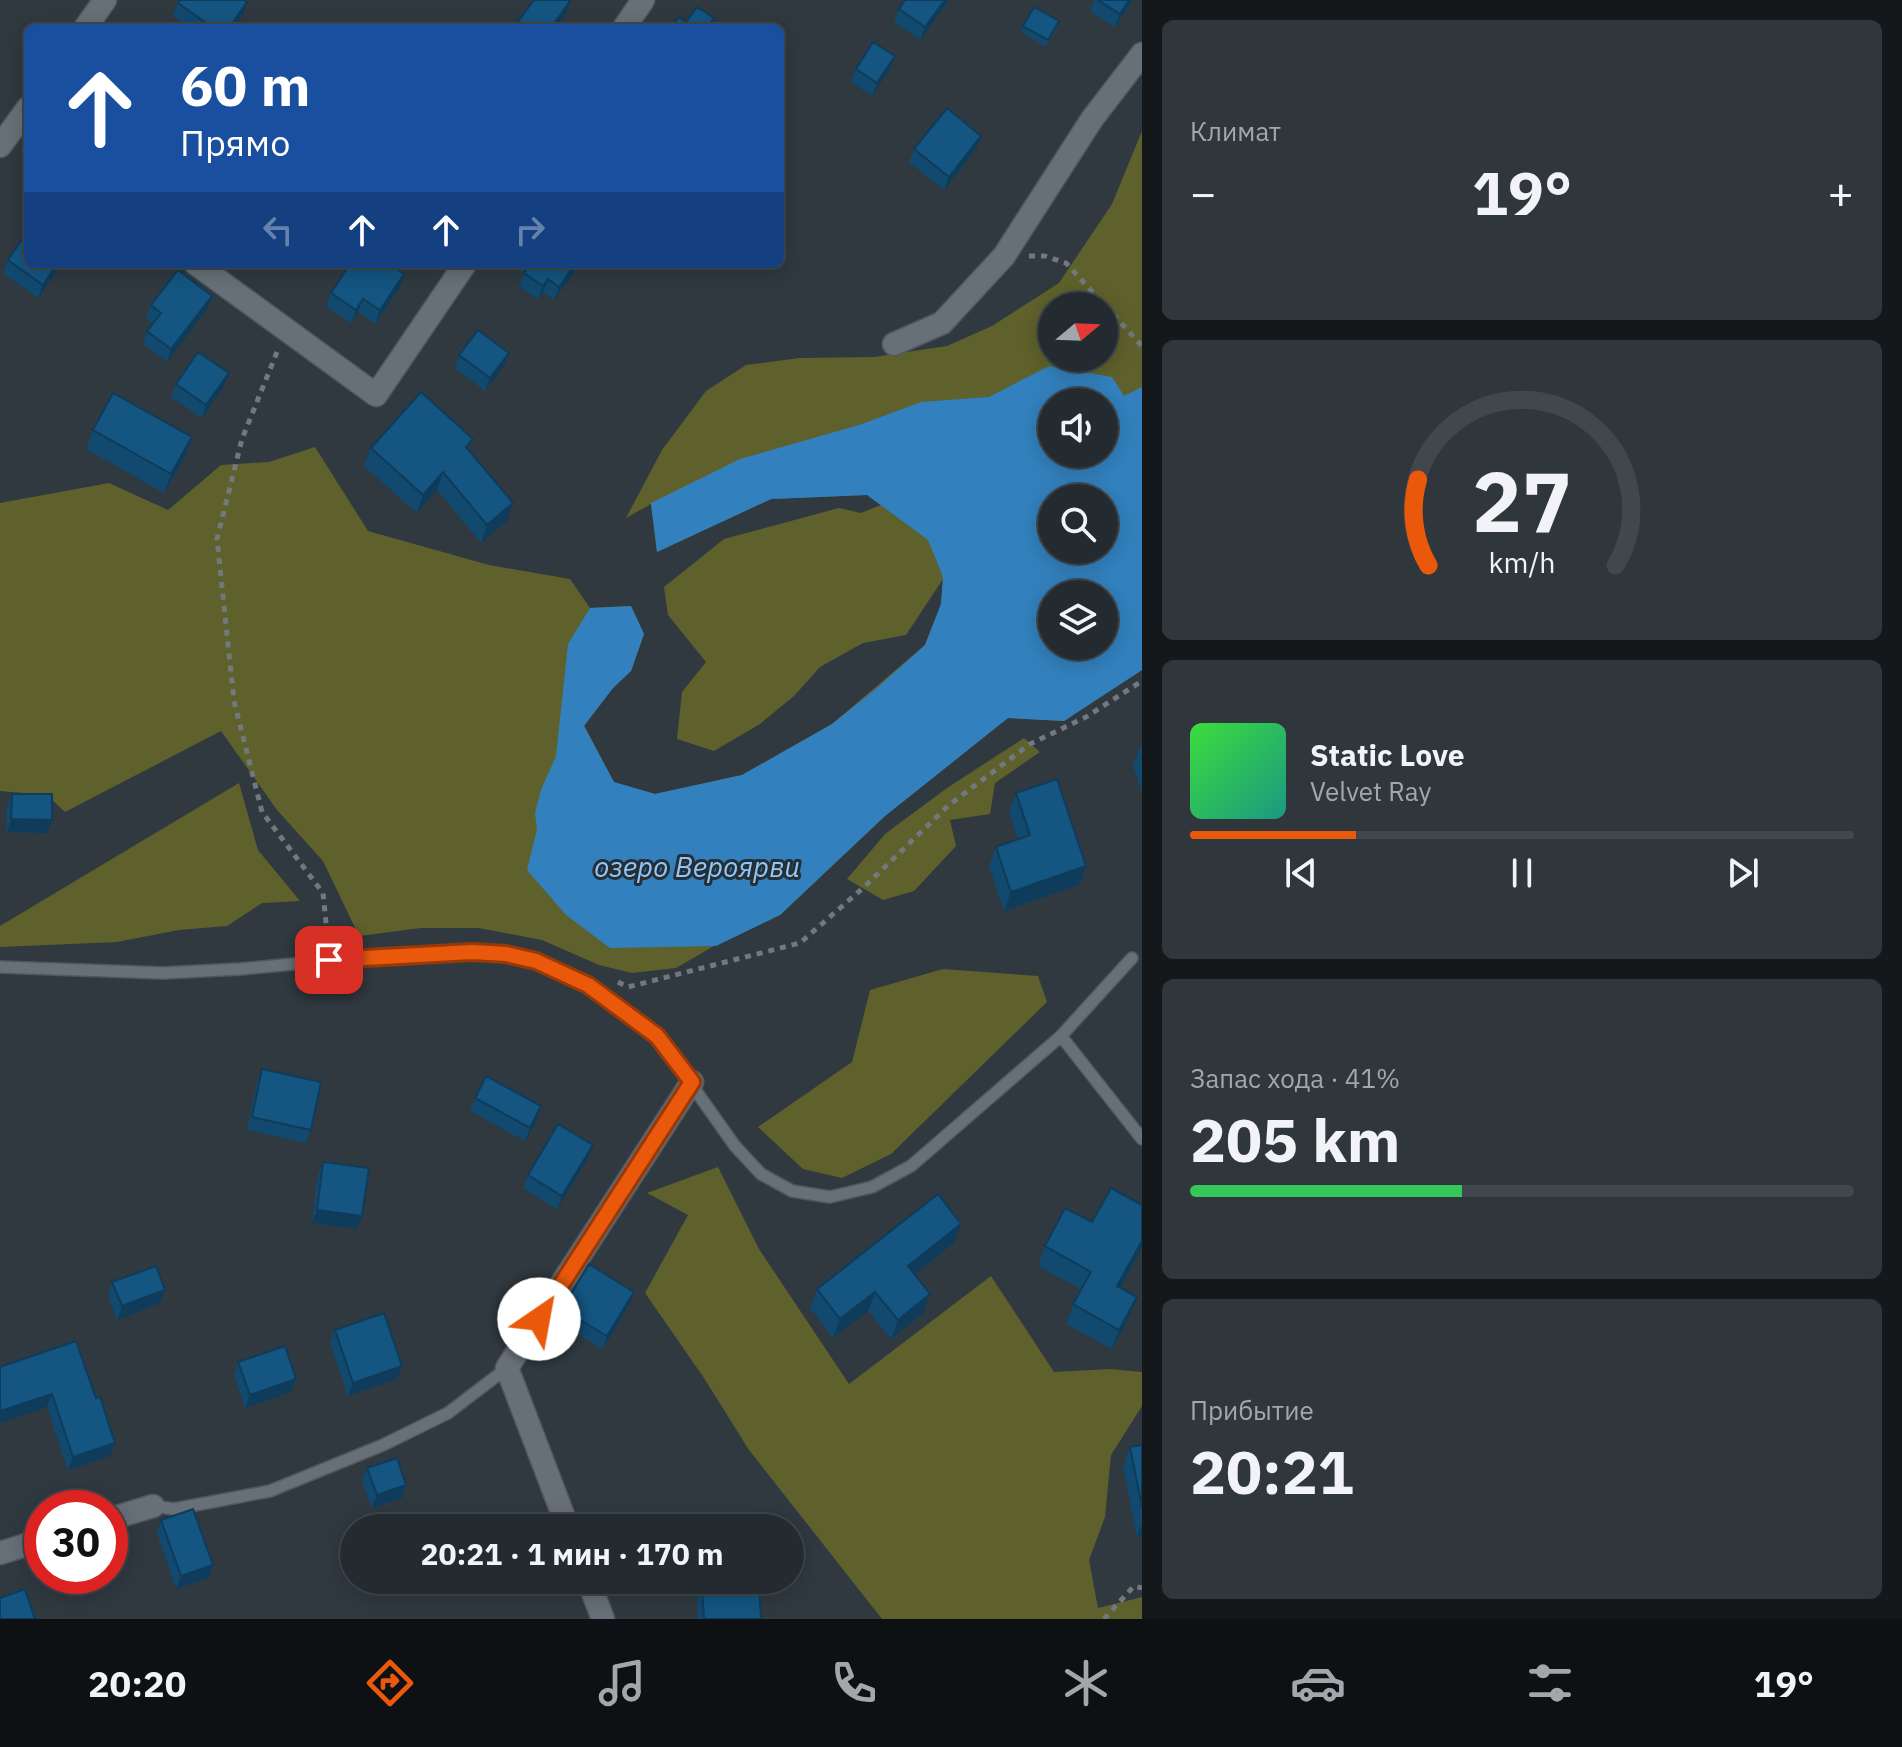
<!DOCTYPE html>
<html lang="ru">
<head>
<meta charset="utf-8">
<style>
	body { margin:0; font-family:"IBM Plex Sans",sans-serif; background:#30373c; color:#f1f3f6; height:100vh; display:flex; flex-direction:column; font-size:30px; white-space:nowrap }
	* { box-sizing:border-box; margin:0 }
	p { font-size:26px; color:#a3a7ab }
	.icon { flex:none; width:44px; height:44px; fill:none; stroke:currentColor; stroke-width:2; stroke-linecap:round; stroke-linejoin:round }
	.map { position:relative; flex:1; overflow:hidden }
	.side { display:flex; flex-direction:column; gap:20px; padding:20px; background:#14181a; width:760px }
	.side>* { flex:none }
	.top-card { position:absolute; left:24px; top:24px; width:760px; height:244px; border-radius:12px; box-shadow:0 4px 20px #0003,0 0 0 2px #41474c; background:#1a4fa0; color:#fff; overflow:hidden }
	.needle { width:52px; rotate:71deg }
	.controls { position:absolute; left:1038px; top:292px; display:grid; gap:16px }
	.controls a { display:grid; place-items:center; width:80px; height:80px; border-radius:50%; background:#242b30; box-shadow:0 4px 20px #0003,0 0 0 2px #41474c; font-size:40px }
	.speed { position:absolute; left:24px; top:1490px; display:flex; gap:16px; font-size:40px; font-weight:700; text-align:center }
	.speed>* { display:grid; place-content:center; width:104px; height:104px; border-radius:50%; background:#242b30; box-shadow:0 4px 20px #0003,0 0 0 2px #41474c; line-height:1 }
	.speed .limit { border:12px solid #d22; background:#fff; color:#111 }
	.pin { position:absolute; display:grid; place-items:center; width:68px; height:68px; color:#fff; margin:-34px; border-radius:16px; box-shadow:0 4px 12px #0006 }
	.me { position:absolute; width:88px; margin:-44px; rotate:33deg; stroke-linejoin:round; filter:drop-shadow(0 0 6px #0008) }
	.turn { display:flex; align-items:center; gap:28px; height:168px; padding:0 24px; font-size:36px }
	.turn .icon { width:104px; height:104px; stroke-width:2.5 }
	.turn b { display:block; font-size:56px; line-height:68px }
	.lanes { display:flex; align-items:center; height:76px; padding:0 24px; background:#0003; justify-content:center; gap:40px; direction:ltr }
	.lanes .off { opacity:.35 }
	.big { font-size:60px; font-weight:700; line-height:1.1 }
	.side .tile { flex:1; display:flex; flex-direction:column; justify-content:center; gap:12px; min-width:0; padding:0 28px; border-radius:12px; background:#30373c }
	.side .dial { align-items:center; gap:0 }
	.dial svg { height:208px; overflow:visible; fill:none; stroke:#41474c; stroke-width:7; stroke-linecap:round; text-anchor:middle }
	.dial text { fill:#f1f3f6; stroke:none }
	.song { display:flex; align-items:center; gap:24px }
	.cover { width:96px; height:96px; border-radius:12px; background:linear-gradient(135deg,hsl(120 70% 55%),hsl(170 70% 35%)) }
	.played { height:8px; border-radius:4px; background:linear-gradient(90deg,#ea580c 25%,#41474c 25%) }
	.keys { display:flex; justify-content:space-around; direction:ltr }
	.heat { display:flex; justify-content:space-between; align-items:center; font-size:44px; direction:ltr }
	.charge { height:12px; border-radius:6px; background:linear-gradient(90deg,#34c759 41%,#41474c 0) }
	.trip { position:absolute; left:340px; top:1514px; width:464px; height:80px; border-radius:40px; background:#242b30; box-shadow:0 4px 20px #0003,0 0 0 2px #41474c; font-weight:700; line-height:80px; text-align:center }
	.dock { display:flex; height:128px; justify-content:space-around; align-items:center; background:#0e1113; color:#a3a7ab }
	.dock .icon { width:56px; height:56px }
	.dock .selected { color:#ea580c }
	.dock b { font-size:36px; color:#f1f3f6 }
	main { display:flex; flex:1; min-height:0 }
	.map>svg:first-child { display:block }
	.green { fill:#5e612b; fill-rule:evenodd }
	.water { fill:#3280bd; fill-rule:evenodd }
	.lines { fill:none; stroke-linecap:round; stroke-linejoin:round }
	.service-casing { stroke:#50575e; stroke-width:14 }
	.minor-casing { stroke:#50575e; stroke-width:25 }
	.path { stroke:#71797f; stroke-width:5; stroke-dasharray:6 6; stroke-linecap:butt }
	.service { stroke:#677078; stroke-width:11 }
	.minor { stroke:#677078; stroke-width:22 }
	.wall { fill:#11496f }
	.shaded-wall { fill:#0e3c5a }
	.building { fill:#145581; stroke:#0e3c5a; stroke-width:2 }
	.route-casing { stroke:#983908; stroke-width:20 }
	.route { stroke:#ea580c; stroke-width:14 }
	.labels { text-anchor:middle; stroke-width:6; stroke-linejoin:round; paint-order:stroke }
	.water-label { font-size:28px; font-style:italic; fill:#90c7f8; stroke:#262f36 }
</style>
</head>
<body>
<main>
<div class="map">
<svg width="1142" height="1619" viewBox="0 0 1142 1619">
	<rect width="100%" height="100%" fill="#303940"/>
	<!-- green -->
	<path class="green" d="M1142,131V670L1064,721L1008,718L885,816L780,915L714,946L676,968L632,973L599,965L542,940L479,928H421L359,936L323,861L277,810L221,731L65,812L47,795L0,791V503L109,483L168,510L221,465L269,462L315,447L368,531L489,565L570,579L590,608L631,606L644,634L631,671L613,688L584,725L614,783L655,794L742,775L832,724L925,645L941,604L943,579L906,635L863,643L820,667L794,696L760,724L714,751L677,739L682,692L706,662L668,615L664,587L724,539L839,508L861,513L881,505L867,495L771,499L657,552L651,504L626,518L662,450L706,391L746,365L800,358L874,357L947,346L992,326L1059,283L1112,204ZM1052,306H1104V358H1052ZM1052,402H1104V454H1052ZM1052,498H1104V550H1052ZM1052,594H1104V646H1052Z
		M1024,738L1040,752L995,783L990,814L950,820L956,846L914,891L883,900L847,879L885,834L947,788Z
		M239,783L258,850L300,901L262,903L227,926L179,930L117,942L0,947V926Z
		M943,969L1038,976L1047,1002L891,1154L842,1178L803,1169L758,1127L852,1062L870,990Z
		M718,1167L759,1249L849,1384L991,1276L1054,1372L1110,1369L1142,1372V1406L1111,1455L1105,1517L1089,1560L1098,1608L1142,1597V1619H882L749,1450L704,1378L645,1293L688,1215L647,1193Z"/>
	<!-- water -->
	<path class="water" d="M1049,366L1112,377L1124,396L1142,387V670L1064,721L1008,718L885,816L780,915L716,946L610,948L566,915L527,870L537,829L535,813L541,790L556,756L568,644L590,608L631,606L644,634L631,671L613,688L584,726L614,782L655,794L742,775L832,724L877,688L925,645L941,604L943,577L928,540L867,495L771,499L657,552L651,503L740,459L859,425L921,402L989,397ZM1052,402H1104V454H1052ZM1052,498H1104V550H1052ZM1052,594H1104V646H1052Z"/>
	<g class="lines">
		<!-- service casing -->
		<g class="service-casing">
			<path id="service" d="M0,967L163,973L240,969L355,958L472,952L506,954L536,961L588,985L657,1036L735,1146L761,1174L792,1191L830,1197L872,1187L911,1166L1061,1036L1132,958
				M1061,1036L1142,1139
				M153,1506L174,1509L270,1491L383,1445L448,1413L507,1368"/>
		</g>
		<!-- minor casing -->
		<g class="minor-casing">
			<path id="minor" d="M85,28L105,0
				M624,28L643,0
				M0,146L28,108
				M196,264L376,395L465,264
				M894,344L942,323L1004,256L1092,119L1142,54
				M110,1519L153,1506
				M568,1528L507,1368L692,1082
				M0,1553L42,1540
				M588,1580L603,1619"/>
		</g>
		<!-- path -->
		<path class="path" d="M1029,256H1045L1066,263L1142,346
			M277,352L242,439L217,539L234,701L262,812L323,893L328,943
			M618,982L628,987L800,943L863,888L949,805L1030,744L1086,717L1142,681
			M1104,1619L1134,1586L1142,1588"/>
		<!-- service -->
		<use href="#service" class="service"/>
		<!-- minor -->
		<use href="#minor" class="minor"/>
	</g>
	<!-- wall -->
	<path class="wall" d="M1094,0H1133L1115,27L1090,11Z
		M178,3L243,15L233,28H190L173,16Z
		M947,3L920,40L894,22L899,9Z
		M1023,26L1057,28L1046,47L1021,32Z
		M895,56L890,69L872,96L851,82L856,69Z
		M914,149H976L944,190L909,162Z
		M8,260L28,264H62L38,298L3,273Z
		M519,264H580L554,300L543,292L538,299L519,286L524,274L517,269Z
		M404,274L400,287L375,324L358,312L351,323L326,306L331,293Z
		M212,296L207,309L167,362L143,344L147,331L153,324L146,318L151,305Z
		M459,355L504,366L485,391L455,368Z
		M176,384L224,386L202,418L171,397Z
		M93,430L192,437L185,457L164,493L86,449Z
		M371,448L469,450L507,521L481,543L437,490L417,513L364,466Z
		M1142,746V793L1133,766L1140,747Z
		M1016,793L1086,866L1079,885L1004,911L989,866L996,847L1018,839L1009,812Z
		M12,794L52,820L47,833L7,832V807Z
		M262,1069L311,1130L306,1143L247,1130L257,1082Z
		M475,1098L541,1106L537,1119L525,1141L470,1111Z
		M593,1145L588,1158L557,1209L523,1188L528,1175Z
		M323,1162L362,1216L357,1229L312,1223L318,1175Z
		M1092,1222L1142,1248L1120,1288L1130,1316L1112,1349L1066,1324L1073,1304L1081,1289L1038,1266L1045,1246Z
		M954,1243L915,1274L923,1313L891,1339L868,1311L833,1338L810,1308L817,1289Z
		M112,1282L165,1290L160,1303L117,1320L108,1295Z
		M629,1305L603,1349L557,1322L562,1309Z
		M335,1330L397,1379L348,1396L330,1343Z
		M238,1362L296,1379L291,1392L245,1408L234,1375Z
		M0,1367L96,1398L110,1456L68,1470L47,1407L0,1423Z
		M1142,1445V1536L1137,1537L1123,1466L1130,1447Z
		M367,1468L406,1485L402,1498L372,1508L362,1481Z
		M161,1520L213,1565L208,1578L176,1589L157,1533Z
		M702,1587L761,1619H698L697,1600Z"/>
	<!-- shaded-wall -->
	<path class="shaded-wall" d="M945,0H948L947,3L920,40L925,27Z
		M1129,0H1133L1115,27L1120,14Z
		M570,1L566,14L556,28H551Z
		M247,2L243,15L233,28H229Z
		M895,56L890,69L872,96L877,83Z
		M981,136L976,149L944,190L949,177Z
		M57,264H62L38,298L43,285Z
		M575,264H580L554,300L559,287Z
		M404,274L400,287L375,324L380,310Z
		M548,279L543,292L538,299L543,286Z
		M212,296L207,309L167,362L171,349Z
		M363,299L358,312L351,323L356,310Z
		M509,353L504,366L485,391L490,378Z
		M229,373L224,386L202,418L206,405Z
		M192,437L185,457L164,493L171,474Z
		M443,472L437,490L417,513L423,495Z
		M513,503L507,521L481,543L487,525Z
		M11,819L52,820L47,833L7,832Z
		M1086,866L1079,885L1004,911L1011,892Z
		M541,1106L537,1119L525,1141L530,1128Z
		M593,1145L588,1158L557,1209L562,1196Z
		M317,1210L362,1216L357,1229L312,1223Z
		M961,1224L954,1243L901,1285L908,1266Z
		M1142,1241V1248L1110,1306L1117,1286Z
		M165,1290L160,1303L117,1320L122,1306Z
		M634,1292L629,1305L603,1349L607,1336Z
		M875,1292L868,1311L833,1338L840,1319Z
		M930,1294L923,1313L891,1339L898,1320Z
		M1137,1297L1130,1316L1112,1349L1119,1330Z
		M402,1366L397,1379L348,1396L353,1383Z
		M296,1379L291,1392L245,1408L250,1395Z
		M52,1394L47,1407L0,1423V1411Z
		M115,1443L110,1456L68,1470L73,1457Z
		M406,1485L402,1498L372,1508L377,1495Z
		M1142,1524V1536L1137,1537Z
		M213,1565L208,1578L176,1589L181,1576Z"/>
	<!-- building -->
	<path class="building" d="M180,0H244L247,2L229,28H213L178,3Z
		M534,0H568L570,1L551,28H516L514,27Z
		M905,0H945L925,27L899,9Z
		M1098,0H1129L1120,14Z
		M697,7L714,18L707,28H671L679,17L686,22Z
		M1034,7L1059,21L1048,40L1023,26Z
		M873,42L895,56L877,83L856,69Z
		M947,108L981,136L949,177L914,149Z
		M28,231V264H57L43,285L8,260Z
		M350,264H390L404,274L380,310L363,299L356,310L331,293Z
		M530,264H575L559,287L548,279L543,286L524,273Z
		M178,270L212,296L171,349L147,331L161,313L151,305Z
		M478,330L509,353L490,378L459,355Z
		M198,352L229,373L206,405L176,384Z
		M421,392L473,439L466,447L513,503L487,525L443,472L423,495L371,448Z
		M113,393L192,437L171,474L93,430Z
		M1057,779L1086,866L1011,892L996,847L1030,835L1016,793Z
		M12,794H52V820L11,819Z
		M262,1069L321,1082L311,1130L252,1117Z
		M486,1076L541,1106L530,1128L475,1098Z
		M558,1124L593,1145L562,1196L528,1175Z
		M323,1162L369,1168L362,1216L317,1210Z
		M1111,1188L1142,1205V1241L1117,1286L1137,1297L1119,1330L1073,1304L1091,1272L1045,1246L1065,1208L1092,1222Z
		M938,1194L961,1224L908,1266L930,1294L898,1320L875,1292L840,1319L817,1289Z
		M589,1264L634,1292L607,1336L562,1309Z
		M156,1266L165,1290L122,1306L112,1282Z
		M384,1313L402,1366L353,1383L335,1330Z
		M76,1341L96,1398L100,1397L115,1443L73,1457L52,1394L0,1411V1367Z
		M285,1346L296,1379L250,1395L238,1362Z
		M1142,1445V1507L1130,1447Z
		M397,1458L406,1485L377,1495L367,1468Z
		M193,1509L213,1565L181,1576L161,1520Z
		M759,1583L761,1619H704L702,1587Z
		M25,1589L35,1619H0V1598Z"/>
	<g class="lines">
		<!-- route casing -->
		<g class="route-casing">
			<path id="route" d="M329,960L472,952L506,954L536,961L588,985L657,1036L692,1082L539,1319"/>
		</g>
		<!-- route -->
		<use href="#route" class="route"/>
	</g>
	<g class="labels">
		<!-- water labels -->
		<g class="water-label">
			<text x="697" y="877">озеро Вероярви</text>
		</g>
	</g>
</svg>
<div class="controls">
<a><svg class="needle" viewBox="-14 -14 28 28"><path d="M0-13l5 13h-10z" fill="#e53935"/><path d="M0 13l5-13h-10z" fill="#a3a7ab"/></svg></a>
<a><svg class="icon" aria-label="sound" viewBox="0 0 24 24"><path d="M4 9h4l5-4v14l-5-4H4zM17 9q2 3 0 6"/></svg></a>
<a><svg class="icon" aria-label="search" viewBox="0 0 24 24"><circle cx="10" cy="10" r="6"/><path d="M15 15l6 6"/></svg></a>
<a><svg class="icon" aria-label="layers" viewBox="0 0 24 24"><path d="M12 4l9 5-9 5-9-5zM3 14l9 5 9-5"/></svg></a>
</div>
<div class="speed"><div class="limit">30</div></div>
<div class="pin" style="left:329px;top:960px;background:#d93025"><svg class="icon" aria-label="arrive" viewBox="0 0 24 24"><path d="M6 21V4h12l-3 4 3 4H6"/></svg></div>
<svg class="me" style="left:539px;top:1319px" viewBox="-20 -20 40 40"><circle r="19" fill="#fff"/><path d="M0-13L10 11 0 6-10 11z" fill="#ea580c"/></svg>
<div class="trip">20:21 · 1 мин · 170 m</div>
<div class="top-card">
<div class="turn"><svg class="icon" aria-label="ahead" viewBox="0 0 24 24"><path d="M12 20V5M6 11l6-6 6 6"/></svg><div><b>60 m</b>Прямо</div></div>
<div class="lanes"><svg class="icon off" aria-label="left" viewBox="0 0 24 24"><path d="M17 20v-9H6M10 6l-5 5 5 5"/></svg><svg class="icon" aria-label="ahead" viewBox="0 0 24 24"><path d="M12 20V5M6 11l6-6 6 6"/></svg><svg class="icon" aria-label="ahead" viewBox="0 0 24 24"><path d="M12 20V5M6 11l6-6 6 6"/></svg><svg class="icon off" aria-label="right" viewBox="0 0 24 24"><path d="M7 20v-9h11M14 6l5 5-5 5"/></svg></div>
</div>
</div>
<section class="side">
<div class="tile"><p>Климат</p>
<div class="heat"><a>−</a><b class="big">19°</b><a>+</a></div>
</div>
<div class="tile dial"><svg viewBox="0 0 100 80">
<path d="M14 69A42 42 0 1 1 86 69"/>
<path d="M14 69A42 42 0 0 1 10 36" stroke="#ea580c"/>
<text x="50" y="56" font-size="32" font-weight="700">27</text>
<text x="50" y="72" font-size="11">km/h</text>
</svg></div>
<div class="tile">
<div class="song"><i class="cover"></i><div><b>Static Love</b><p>Velvet Ray</p></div></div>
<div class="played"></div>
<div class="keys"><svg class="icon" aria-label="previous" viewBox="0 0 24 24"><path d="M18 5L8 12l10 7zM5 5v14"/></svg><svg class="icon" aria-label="pause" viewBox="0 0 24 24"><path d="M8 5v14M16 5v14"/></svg><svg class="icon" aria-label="next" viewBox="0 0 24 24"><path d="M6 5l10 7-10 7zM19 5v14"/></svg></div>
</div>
<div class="tile"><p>Запас хода · 41%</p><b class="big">205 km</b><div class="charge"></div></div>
<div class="tile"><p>Прибытие</p><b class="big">20:21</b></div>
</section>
</main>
<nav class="dock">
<b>20:20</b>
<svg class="icon selected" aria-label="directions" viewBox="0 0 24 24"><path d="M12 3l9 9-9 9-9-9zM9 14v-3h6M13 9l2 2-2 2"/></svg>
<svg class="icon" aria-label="music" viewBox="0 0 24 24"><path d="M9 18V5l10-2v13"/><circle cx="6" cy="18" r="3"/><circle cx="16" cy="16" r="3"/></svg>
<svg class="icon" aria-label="phone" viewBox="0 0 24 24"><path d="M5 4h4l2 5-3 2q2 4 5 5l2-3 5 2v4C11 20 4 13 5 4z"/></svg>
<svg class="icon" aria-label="climate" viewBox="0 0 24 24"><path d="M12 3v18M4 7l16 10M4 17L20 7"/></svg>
<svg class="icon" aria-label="car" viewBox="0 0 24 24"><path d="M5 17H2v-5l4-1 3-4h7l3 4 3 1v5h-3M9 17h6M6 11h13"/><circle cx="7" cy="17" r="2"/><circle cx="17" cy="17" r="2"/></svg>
<svg class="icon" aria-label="filters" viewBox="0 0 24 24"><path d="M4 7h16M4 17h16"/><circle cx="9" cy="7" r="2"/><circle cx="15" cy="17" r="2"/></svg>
<b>19°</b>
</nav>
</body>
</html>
